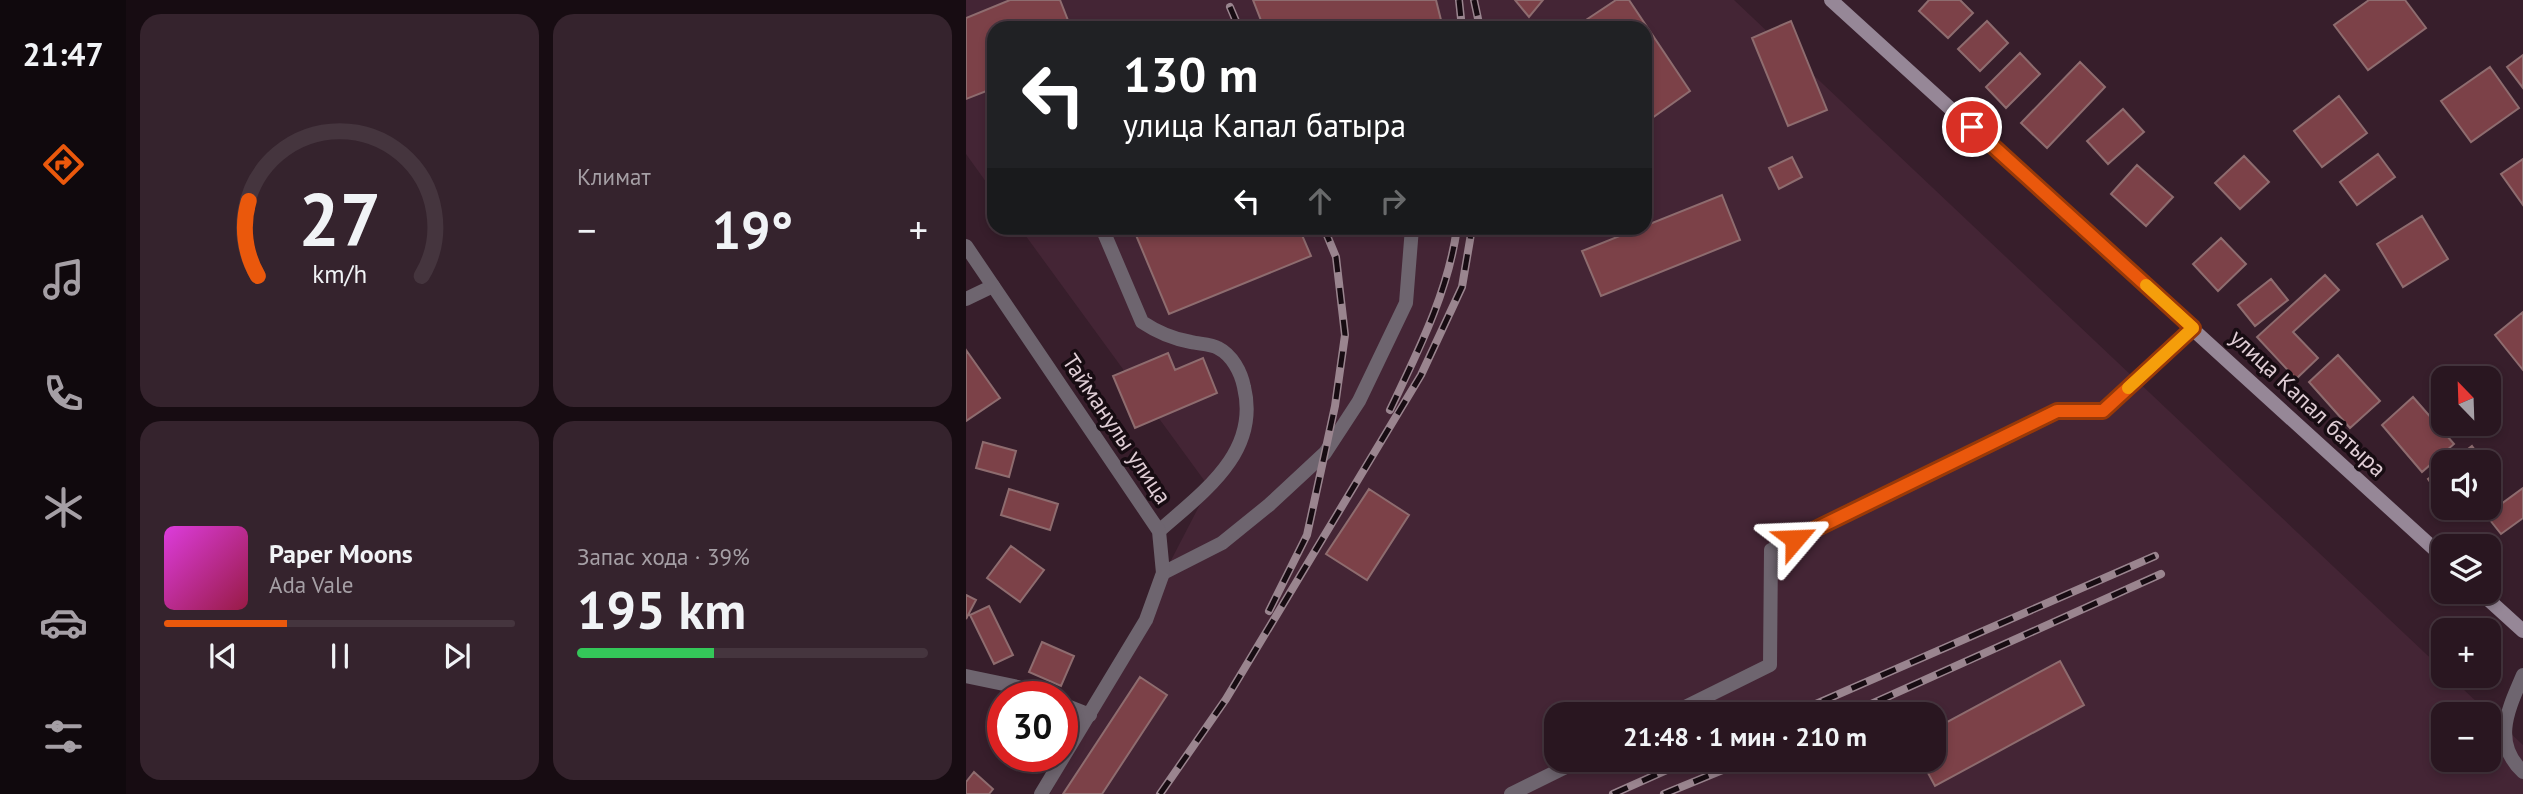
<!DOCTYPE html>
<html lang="ru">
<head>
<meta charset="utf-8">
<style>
	body { margin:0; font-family:"PT Sans",sans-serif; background:#35232d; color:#f1f3f6; height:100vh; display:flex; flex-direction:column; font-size:26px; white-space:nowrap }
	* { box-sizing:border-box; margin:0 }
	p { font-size:23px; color:#a59fa5 }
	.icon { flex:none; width:38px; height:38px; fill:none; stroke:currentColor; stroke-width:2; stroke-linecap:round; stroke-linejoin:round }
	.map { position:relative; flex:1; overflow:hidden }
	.side { display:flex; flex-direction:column; gap:14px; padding:14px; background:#170c12; width:840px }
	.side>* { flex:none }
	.hud { position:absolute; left:21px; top:21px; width:665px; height:214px; border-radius:21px; box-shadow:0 4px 10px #0003,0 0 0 2px #45353e; background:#202124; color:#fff; overflow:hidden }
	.needle { width:46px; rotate:337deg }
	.buttons { position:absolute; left:1465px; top:366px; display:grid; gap:14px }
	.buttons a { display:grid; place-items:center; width:70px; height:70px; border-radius:14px; background:#291620; box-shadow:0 4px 10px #0003,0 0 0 2px #45353e; font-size:35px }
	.speed { position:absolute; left:21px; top:681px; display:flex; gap:14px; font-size:35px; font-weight:700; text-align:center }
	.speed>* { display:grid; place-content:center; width:91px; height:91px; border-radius:50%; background:#291620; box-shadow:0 4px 10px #0003,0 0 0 2px #45353e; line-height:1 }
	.speed .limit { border:10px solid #d22; background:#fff; color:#111 }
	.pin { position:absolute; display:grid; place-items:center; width:60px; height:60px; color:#fff; margin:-30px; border:4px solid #fff; border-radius:50%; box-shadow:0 2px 7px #0007 }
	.me { position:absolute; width:77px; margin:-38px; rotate:64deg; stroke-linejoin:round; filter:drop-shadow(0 0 5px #0008) }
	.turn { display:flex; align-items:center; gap:24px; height:147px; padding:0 21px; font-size:32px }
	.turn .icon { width:91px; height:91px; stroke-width:2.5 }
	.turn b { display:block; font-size:49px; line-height:60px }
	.lanes { display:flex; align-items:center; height:66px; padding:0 21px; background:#0003; justify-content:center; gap:35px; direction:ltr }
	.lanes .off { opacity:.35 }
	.big { font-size:52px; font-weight:800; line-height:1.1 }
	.side .tile { flex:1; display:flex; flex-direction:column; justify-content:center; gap:10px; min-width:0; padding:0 24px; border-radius:21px; background:#35232d }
	.side .dial { align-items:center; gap:0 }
	.dial svg { height:182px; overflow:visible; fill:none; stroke:#45353e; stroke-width:7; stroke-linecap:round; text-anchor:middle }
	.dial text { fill:#f1f3f6; stroke:none }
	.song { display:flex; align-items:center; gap:21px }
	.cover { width:84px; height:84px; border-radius:10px; background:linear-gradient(135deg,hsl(300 70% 55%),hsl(340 70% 35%)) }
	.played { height:7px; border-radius:4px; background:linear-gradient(90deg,#ea580c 35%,#45353e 35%) }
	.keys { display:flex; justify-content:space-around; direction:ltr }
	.heat { display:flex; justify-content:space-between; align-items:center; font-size:38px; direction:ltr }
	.charge { height:10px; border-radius:5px; background:linear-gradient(90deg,#34c759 39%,#45353e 0) }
	.side .tiles { flex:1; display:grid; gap:14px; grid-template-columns:repeat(2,1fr) }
	.trip { position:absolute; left:578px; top:702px; width:402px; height:70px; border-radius:21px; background:#291620; box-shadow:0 4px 10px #0003,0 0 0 2px #45353e; font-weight:800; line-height:70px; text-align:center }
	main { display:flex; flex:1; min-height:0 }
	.tabs { display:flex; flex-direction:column; width:126px; justify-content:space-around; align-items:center; background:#10090d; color:#a59fa5 }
	.tabs .icon { width:49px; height:49px }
	.tabs .active { color:#ea580c }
	.tabs b { font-size:32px; color:#f1f3f6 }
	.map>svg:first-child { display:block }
	.built { fill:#442535; fill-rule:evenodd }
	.building { fill:#7c4148; stroke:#8e6c6f; stroke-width:2 }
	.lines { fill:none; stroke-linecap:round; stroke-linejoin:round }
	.service { stroke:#6e656f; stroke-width:14 }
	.minor { stroke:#6e656f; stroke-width:14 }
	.tertiary { stroke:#6e656f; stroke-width:14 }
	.secondary { stroke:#968797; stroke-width:14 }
	.rail-casing { stroke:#9a858f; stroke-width:8 }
	.rail { stroke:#170c12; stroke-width:5; stroke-dasharray:16; stroke-linecap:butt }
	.route-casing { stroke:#983908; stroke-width:18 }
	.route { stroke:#ea580c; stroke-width:12 }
	.slow { stroke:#f59e0b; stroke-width:12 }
	.labels { text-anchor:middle; stroke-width:7; stroke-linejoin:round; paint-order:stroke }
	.street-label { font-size:23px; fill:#e0ced6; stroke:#170c12 }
</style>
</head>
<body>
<main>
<nav class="tabs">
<b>21:47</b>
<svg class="icon active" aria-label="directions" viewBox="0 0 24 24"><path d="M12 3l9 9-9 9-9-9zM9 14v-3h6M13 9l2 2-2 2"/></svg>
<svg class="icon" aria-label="music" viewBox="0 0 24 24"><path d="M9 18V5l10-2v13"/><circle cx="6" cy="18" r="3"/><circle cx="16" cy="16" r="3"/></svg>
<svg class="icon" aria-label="phone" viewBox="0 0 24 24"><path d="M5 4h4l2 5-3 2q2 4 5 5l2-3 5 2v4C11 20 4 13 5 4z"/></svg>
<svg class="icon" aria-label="climate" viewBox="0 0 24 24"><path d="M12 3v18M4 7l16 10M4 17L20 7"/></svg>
<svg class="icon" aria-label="car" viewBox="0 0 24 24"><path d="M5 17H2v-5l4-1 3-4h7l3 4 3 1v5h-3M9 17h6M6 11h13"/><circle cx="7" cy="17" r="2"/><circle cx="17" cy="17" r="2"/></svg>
<svg class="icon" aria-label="filters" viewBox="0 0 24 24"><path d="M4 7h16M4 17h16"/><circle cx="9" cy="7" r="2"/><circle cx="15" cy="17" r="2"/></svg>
</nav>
<section class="side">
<div class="tiles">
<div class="tile dial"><svg viewBox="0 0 100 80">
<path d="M14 69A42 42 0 1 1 86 69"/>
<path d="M14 69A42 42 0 0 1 10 36" stroke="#ea580c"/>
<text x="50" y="56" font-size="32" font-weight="700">27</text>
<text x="50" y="72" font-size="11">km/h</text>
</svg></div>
<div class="tile"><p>Климат</p>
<div class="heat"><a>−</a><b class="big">19°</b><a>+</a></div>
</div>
<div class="tile">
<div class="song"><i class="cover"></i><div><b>Paper Moons</b><p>Ada Vale</p></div></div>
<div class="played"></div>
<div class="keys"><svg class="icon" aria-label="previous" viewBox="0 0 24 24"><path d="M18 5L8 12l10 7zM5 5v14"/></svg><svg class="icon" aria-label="pause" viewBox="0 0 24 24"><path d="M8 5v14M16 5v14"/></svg><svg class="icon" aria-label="next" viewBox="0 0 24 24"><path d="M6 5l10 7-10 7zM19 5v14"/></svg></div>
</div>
<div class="tile"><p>Запас хода · 39%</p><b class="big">195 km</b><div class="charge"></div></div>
</div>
</section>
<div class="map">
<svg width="1557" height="794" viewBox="0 0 1557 794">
	<rect width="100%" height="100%" fill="#371e2b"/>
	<!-- built -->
	<path class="built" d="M0,0H768L1477,670V676H1483L1557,745V794H84L243,487L54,228H679V28H28V193L0,154ZM590,714H968V760H590ZM1477,714H1522V760H1477Z"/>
	<!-- building -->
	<path class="building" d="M44,0H94L105,28H28V88L0,99V18Z
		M287,0H470L477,28H298Z
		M549,0H577L563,17Z
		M650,0H663L724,91L679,123V28H608Z
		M963,0H994L1007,13L982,38L953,11Z
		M1403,0H1439L1460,28L1402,70L1368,25Z
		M825,21L861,110L822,126L786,38Z
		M1021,21L1042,43L1014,71L992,49Z
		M1054,53L1074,74L1040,108L1020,87Z
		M1557,55V88L1541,67Z
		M1114,62L1139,87L1081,148L1055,123Z
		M1524,67L1553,108L1505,142L1475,101Z
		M1373,96L1401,133L1356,167L1328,131Z
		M1157,109L1178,132L1142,164L1121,141Z
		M1412,154L1429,177L1391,205L1374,182Z
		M1278,156L1303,182L1274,209L1249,183Z
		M826,157L836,177L813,189L803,168Z
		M1557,159V205L1535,174Z
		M1171,165L1207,197L1180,226L1145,194Z
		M756,195L774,240L635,296L616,251Z
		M1456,216L1482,259L1437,287L1411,244Z
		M167,228H333L345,256L203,314Z
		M1255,238L1280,264L1252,291L1227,264Z
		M1359,275L1373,290L1327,332L1352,358L1330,379L1291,337Z
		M1305,279L1322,300L1289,326L1272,305Z
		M1557,312V370L1529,335Z
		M0,350L34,398L0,421Z
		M202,353L209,370L237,358L251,393L169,428L147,376Z
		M1372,355L1414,401L1384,428L1343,382Z
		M1447,397L1488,444L1456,472L1416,425Z
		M17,442L50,451L43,477L10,468Z
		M1506,446L1518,462H1485Z
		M1477,468V498L1476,499L1462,479Z
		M1557,488V518L1535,534L1520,515Z
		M43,489L92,504L84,530L35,515Z
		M403,489L443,515L401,580L360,554Z
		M45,546L78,570L54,602L21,578Z
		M0,595L10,600L0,619Z
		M23,606L47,655L28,664L4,615Z
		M76,642L108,656L95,686L63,672Z
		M1094,661L1118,705L969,786L955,760H968V729Z
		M174,677L201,695L136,794H97Z
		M8,772L27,789L23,794H0V782Z"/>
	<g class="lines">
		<!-- service -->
		<path class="service" d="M136,228L176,322C191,332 207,339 225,342C233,344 245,344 252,348C266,355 275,372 278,387C294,453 237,492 193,531
			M0,299L27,286
			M197,573L256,543L303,505L359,453L393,401L440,303L446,228
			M1557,675C1543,708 1525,742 1557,772
			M0,676L52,687L77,696
			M96,704L124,715"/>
		<!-- minor -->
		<path class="minor" d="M705,714L804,665L805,550L1091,411H1137L1227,328
			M545,794L614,760"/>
		<!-- tertiary -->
		<path class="tertiary" d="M0,246L193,531L197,573L180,620L75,794"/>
		<!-- secondary -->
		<path class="secondary" d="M865,0L1477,557
			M1514,592L1557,631"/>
		<!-- rail casing -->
		<g class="rail-casing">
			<path id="rail" d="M493,0L496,28
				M508,0L514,28
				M264,7L273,28
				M424,410C452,351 482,293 491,228
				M303,611L341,535L369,406L379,335L370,257L358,228
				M827,714L1189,556
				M883,714L1195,574
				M194,794L260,699L455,375L496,287L506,228
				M647,794L723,760
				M698,794L781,760"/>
		</g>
		<!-- rail -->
		<use href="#rail" class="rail"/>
	</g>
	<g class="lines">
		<!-- route casing -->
		<g class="route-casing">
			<path id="route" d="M829,539L1091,411H1137L1227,328L1006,127"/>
		</g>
		<!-- route -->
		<use href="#route" class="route"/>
		<!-- slow -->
		<path class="slow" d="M1162,388L1227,328L1180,285"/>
	</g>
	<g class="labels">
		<!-- street labels -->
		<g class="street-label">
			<text transform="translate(1342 403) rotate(43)" y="8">улица Капал батыра</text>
			<text transform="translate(151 429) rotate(56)" y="8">Тайманулы улица</text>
		</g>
	</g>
</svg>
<div class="buttons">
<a><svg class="needle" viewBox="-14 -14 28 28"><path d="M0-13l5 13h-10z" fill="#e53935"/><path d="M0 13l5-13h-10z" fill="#a59fa5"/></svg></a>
<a><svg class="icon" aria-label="sound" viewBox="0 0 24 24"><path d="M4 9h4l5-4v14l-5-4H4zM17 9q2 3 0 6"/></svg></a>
<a><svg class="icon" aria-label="layers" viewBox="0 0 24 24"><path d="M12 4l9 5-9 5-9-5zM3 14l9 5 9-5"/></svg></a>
<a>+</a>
<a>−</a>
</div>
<div class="speed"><div class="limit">30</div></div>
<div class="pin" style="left:1006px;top:127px;background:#d93025"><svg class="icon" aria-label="arrive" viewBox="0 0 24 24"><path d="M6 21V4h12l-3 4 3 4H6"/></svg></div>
<svg class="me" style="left:829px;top:539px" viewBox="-20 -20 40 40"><path d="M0-17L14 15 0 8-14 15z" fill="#ea580c" stroke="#fff" stroke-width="4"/></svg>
<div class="trip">21:48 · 1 мин · 210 m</div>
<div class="hud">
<div class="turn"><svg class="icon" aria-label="left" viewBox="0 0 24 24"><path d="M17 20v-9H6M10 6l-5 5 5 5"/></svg><div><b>130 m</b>улица Капал батыра</div></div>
<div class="lanes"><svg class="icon" aria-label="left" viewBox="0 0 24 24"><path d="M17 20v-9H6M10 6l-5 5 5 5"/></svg><svg class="icon off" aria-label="ahead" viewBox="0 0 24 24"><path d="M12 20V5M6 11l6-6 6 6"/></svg><svg class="icon off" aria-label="right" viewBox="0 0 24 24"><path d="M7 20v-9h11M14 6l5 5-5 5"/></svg></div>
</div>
</div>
</main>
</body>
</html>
